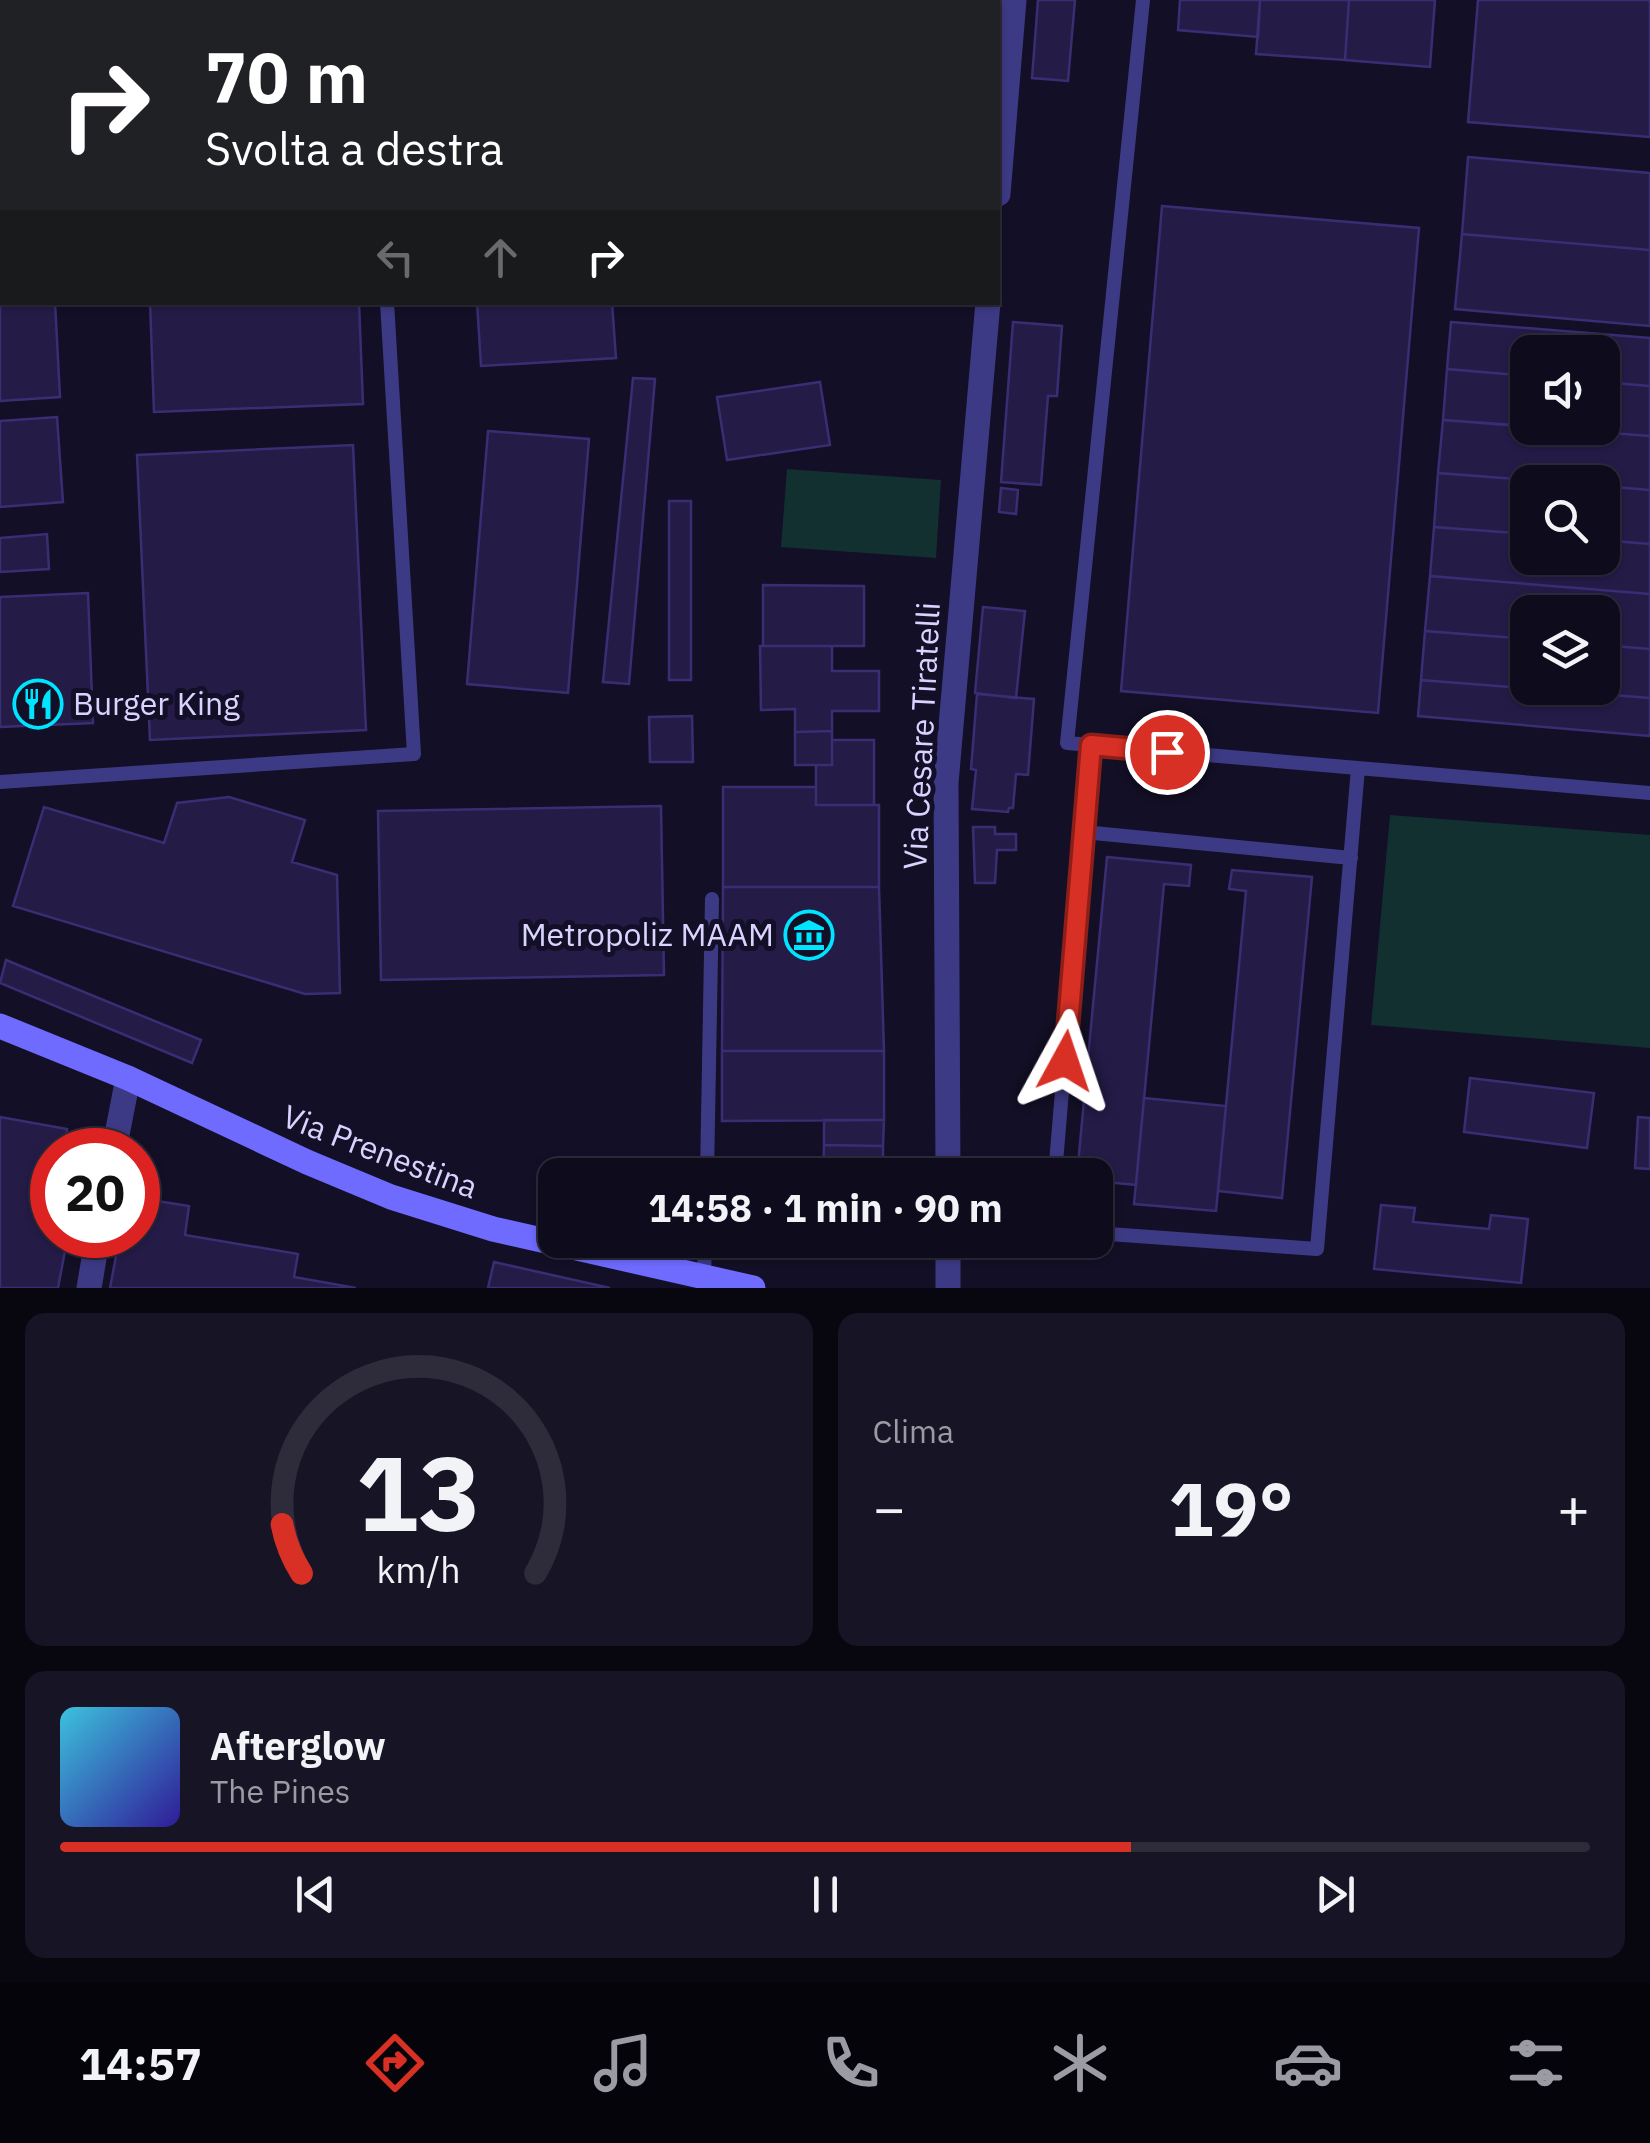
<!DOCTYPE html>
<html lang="it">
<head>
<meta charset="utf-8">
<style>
	body { margin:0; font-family:"IBM Plex Sans",sans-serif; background:#171425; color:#f1f3f6; height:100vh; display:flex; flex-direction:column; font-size:38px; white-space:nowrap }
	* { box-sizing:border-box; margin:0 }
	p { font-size:32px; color:#9b9ba3 }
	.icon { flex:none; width:55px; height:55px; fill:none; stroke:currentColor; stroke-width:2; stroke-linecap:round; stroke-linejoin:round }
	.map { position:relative; height:1288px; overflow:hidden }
	.sheet { display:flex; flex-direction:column; gap:25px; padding:25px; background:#08060f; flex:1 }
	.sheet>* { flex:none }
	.hud { position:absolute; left:0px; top:0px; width:1000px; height:305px; box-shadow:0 2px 8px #0004,0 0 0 2px #2e2b3b; background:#202124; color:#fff; overflow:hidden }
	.buttons { position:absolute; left:1510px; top:335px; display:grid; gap:20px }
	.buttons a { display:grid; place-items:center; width:110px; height:110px; border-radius:20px; background:#0e0b1c; box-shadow:0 2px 8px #0004,0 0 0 2px #2e2b3b; font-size:50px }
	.speed { position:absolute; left:30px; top:1128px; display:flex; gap:20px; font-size:50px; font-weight:700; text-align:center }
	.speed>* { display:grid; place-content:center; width:130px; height:130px; border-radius:50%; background:#0e0b1c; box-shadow:0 2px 8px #0004,0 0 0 2px #2e2b3b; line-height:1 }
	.speed .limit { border:15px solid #d22; background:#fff; color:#111 }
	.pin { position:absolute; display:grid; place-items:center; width:85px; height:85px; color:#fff; margin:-42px; border:5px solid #fff; border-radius:50%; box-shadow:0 2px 10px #0007 }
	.me { position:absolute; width:110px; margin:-55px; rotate:5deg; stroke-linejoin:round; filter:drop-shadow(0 0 8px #0008) }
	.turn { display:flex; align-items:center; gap:35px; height:210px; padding:0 40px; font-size:45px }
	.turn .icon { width:130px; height:130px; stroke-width:2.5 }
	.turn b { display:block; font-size:70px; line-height:85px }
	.lanes { display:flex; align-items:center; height:95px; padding:0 40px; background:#0003; justify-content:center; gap:50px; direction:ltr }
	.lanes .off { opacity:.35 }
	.big { font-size:75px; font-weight:700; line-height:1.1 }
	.sheet .card { flex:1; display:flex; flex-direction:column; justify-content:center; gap:15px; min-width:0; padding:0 35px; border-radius:20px; background:#171425 }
	.sheet .dial { align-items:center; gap:0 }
	.dial svg { height:260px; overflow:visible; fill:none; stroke:#2e2b3b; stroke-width:7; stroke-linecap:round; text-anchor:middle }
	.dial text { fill:#f1f3f6; stroke:none }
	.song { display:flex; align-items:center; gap:30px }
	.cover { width:120px; height:120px; border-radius:15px; background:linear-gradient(135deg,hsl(190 70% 55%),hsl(250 70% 35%)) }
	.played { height:10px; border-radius:5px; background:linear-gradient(90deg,#d93025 70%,#2e2b3b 70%) }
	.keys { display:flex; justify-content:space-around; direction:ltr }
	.heat { display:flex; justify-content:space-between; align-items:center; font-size:55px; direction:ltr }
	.sheet .tiles { flex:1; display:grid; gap:25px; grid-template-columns:1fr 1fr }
	.card:last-child { grid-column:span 2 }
	.trip { position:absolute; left:538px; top:1158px; width:575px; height:100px; border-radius:20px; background:#0e0b1c; box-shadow:0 2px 8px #0004,0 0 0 2px #2e2b3b; font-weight:700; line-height:100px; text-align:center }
	.tabs { display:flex; height:160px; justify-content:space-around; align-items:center; background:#06040b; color:#9b9ba3 }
	.tabs .icon { width:70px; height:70px }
	.tabs .current { color:#d93025 }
	.tabs b { font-size:45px; color:#f1f3f6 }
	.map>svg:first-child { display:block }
	.green { fill:#12302f }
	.building { fill:#241b47; stroke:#3b2d73; stroke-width:2.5 }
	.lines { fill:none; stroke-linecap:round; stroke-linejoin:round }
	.lane { stroke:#3d3a85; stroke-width:14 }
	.street { stroke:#3d3a85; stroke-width:25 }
	.secondary { stroke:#6f6bff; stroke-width:25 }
	.route-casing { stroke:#8d1f18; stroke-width:25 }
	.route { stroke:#d93025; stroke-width:18 }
	.labels { text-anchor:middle; stroke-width:10; stroke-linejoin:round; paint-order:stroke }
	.poi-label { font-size:32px; fill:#d9d4ff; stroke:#130f26; text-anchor:start }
	.street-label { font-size:32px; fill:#d9d4ff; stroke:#130f26 }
</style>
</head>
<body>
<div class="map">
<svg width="1650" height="1288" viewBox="0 0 1650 1288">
	<rect width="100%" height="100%" fill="#130f26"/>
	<!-- green -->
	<path class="green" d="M787,469L941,480L936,558L781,547Z
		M1390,815L1650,835V1048L1371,1025Z"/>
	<!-- building -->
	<path class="building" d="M385,0H602V2H385Z
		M682,0H862V2H682Z
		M1038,0H1075L1068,81L1032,78Z
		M1180,0H1260L1258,37L1178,30Z
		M1260,0H1349L1345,60L1256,54Z
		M1349,0H1435L1430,67L1345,60Z
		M1478,0H1650V137L1468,122Z
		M0,61H2L0,127Z
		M1468,157L1650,173V250L1462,234Z
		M0,202H2L0,273Z
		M1162,206L1419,228L1378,713L1121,691Z
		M1462,234L1650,250V326L1455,309Z
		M0,288L2,302H55L60,397L0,401Z
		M150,302H359L363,404L154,412Z
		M477,302H612L616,358L481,366Z
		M1013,322L1062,326L1057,396H1048L1041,485L1001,482Z
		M1451,322L1650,338V386L1602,382V352H1528V376L1447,369Z
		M1447,369L1528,376V426L1443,420Z
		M633,378L655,379L629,684L603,682Z
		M820,382L830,445L727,460L717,397Z
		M1602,382L1650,386V436L1544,428H1602Z
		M57,417L63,502L0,507V421Z
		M1443,420L1650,436V490L1602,486V482H1556L1438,473Z
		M488,431L589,439L568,693L467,684Z
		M353,445L366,730L150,740L137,455Z
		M1438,473L1556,482H1528V534L1434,527Z
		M1602,486L1650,490V544L1602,540Z
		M1001,488L1018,490L1016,514L999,512Z
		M669,501H691V680H669Z
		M1434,527L1528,534V558H1602V540L1650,544V594L1430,576Z
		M47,534L49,569L0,572V538Z
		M1430,576L1650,594V649L1602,645V612H1528V639L1425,631Z
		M763,585L864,586V646H763Z
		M88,593L93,723L0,727V597Z
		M983,607L1025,611L1016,698L975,693Z
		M1425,631L1528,639V688H1602V645L1650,649V698L1421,680Z
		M760,646H832V671H879V711H832V731L795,732V709L761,710Z
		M1421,680L1650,698V736L1418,716Z
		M977,694L1034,699L1028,775L1016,774L1013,808H1009L1008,812L972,809L976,770L971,769Z
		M692,716L693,762H650L649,717Z
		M832,731V765H795V732Z
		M832,740H874V805H816V765H832Z
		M723,787H816V805H879V887H723Z
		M229,797L305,820L292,862L337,875L340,993L305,994L13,906L44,807L164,843L177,803Z
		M661,806L664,975L381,980L378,811Z
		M973,827H995V834H1016V850H997L995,883H975Z
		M1107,857L1191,865L1189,886L1164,884L1136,1185L1095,1181V1175H1077Z
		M1232,870L1312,877L1282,1198L1218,1191L1246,891L1229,889Z
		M723,887H879L884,1051H722Z
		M6,960L201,1040L192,1063L0,983Z
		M722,1051H884V1120L722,1121Z
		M1470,1078L1594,1093L1587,1148L1464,1132Z
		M1144,1098L1226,1106L1216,1211L1134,1204Z
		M0,1117L67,1129L66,1140L85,1143L83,1150H52V1235H68L58,1288H0Z
		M1638,1117L1650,1118V1169L1635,1168Z
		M824,1120H884L883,1146L824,1145Z
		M824,1145L883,1146V1175H823Z
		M138,1198L189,1206L185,1235L298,1254L294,1277L356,1288H110L120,1235H138Z
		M1381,1205L1415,1208L1413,1222L1489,1229L1491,1215L1528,1219L1521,1283L1374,1269Z
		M804,1240H881V1255L854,1250Z
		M494,1262L610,1288H488Z"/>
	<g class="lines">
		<!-- lane -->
		<path class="lane" d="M671,0V2
			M885,0V2
			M1143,0L1067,743L1650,793
			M0,782L414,754L387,302
			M1083,832L1351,858
			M707,1175L712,899
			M1055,1175L1091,745
			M1095,1233L1317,1249L1358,768
			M704,1277L705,1240"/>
		<!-- street -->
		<path class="street" d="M998,194L1014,0
			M114,1150L128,1078
			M948,1175L946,783L988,302
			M948,1240V1288
			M89,1288L98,1235"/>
		<!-- secondary -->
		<path class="secondary" d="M0,1026L128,1078L307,1162L391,1197L493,1229L753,1288"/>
	</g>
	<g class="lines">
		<!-- route casing -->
		<g class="route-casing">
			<path id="route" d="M1065,1061L1091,745L1167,752"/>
		</g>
		<!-- route -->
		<use href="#route" class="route"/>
	</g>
	<!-- icons -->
	<defs>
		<g id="restaurant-ring" transform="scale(2.5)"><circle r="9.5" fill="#130f26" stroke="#00e5ff" stroke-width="1.5"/><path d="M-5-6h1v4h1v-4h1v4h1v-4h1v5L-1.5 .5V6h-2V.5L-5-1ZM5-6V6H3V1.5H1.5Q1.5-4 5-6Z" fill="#00e5ff"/></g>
		<g id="museum-ring" transform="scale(2.5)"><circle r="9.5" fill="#130f26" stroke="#00e5ff" stroke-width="1.5"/><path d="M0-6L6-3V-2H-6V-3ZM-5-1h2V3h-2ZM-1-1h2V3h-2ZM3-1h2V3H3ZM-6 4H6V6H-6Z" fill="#00e5ff"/></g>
	</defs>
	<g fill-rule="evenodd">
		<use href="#restaurant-ring" x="38" y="704"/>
		<use href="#museum-ring" x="809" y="935"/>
	</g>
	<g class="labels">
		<!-- poi labels -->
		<g class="poi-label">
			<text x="73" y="715">Burger King</text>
			<text x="774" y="946" text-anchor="end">Metropoliz MAAM</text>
		</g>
		<!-- street labels -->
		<g class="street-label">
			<text transform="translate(922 736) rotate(-87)" y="11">Via Cesare Tiratelli</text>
			<text transform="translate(380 1152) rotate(21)" y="11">Via Prenestina</text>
		</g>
	</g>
</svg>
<div class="buttons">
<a><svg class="icon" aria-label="sound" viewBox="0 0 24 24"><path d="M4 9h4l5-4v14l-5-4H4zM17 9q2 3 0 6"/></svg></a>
<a><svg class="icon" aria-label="search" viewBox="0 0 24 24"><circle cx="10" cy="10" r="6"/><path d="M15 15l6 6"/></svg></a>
<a><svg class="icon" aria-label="layers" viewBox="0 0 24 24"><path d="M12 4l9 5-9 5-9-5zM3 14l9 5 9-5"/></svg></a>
</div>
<div class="speed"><div class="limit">20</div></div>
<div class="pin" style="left:1167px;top:752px;background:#d93025"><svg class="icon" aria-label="arrive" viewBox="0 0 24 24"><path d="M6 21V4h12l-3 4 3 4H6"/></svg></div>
<svg class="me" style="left:1065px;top:1061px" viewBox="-20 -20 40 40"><path d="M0-17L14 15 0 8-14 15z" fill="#d93025" stroke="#fff" stroke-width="4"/></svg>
<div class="trip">14:58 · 1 min · 90 m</div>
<div class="hud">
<div class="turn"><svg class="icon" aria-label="right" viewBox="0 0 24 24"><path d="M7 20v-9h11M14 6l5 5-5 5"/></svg><div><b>70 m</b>Svolta a destra</div></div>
<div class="lanes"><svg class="icon off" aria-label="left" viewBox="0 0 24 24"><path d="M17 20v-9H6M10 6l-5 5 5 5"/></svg><svg class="icon off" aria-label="ahead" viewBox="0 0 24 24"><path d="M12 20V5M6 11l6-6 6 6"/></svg><svg class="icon" aria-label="right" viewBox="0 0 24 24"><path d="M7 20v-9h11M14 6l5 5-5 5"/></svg></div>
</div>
</div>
<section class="sheet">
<div class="tiles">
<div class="card dial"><svg viewBox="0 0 100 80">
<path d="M14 69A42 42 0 1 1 86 69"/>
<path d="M14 69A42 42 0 0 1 8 54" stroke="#d93025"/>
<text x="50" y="56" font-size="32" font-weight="700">13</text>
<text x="50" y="72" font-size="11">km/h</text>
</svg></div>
<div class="card"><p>Clima</p>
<div class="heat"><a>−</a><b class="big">19°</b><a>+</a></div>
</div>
<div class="card">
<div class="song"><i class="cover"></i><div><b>Afterglow</b><p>The Pines</p></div></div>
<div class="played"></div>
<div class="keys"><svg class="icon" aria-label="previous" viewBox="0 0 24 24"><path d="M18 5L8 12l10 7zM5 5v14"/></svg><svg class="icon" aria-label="pause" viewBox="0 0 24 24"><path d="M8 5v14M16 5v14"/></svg><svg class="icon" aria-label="next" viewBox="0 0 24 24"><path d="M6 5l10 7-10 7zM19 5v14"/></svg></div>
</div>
</div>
</section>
<nav class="tabs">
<b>14:57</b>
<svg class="icon current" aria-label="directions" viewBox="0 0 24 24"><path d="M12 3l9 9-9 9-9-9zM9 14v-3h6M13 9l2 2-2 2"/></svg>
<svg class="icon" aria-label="music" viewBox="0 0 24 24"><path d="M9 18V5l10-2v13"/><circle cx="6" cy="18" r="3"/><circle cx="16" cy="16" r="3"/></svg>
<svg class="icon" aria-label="phone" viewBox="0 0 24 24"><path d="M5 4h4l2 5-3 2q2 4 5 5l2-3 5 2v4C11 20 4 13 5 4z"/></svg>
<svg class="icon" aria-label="climate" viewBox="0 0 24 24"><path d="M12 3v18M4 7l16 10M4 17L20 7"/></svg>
<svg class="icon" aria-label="car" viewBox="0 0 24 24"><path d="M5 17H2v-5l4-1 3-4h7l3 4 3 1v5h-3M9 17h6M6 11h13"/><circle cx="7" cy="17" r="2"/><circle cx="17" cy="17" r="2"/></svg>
<svg class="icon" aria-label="filters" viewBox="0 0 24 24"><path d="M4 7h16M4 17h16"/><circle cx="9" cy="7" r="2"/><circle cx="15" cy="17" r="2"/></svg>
</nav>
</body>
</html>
